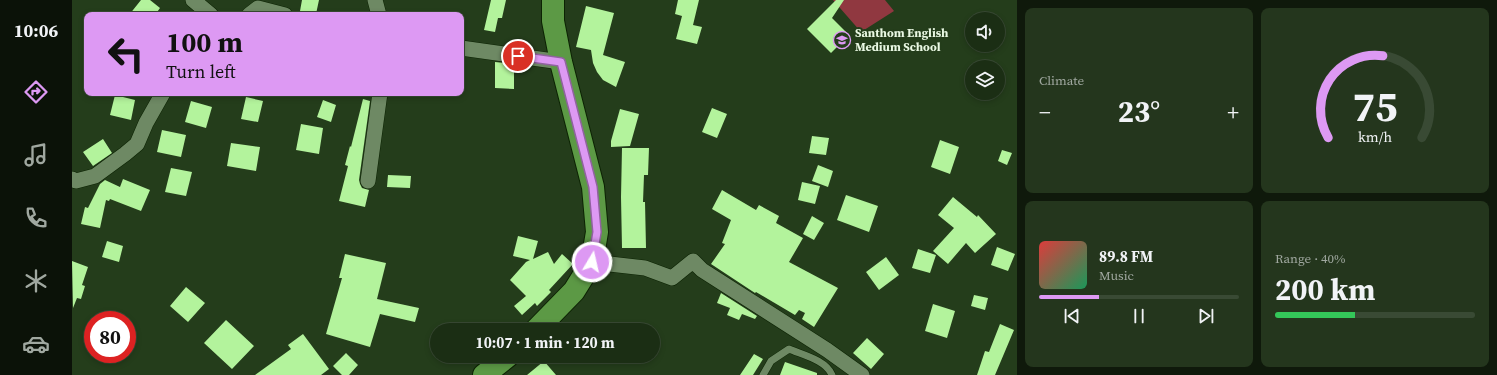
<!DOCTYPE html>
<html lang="en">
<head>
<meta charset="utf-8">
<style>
	body { margin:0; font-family:"Source Serif 4",serif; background:#24361d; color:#f1f3f6; height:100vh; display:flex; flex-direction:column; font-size:15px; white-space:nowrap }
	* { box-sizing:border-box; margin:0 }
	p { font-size:13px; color:#a0a8a0 }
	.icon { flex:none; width:22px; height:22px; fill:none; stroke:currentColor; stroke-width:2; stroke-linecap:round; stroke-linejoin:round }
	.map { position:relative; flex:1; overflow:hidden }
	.drawer { display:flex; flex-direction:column; gap:8px; padding:8px; background:#0f190b; width:480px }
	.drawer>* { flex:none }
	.guide { position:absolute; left:12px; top:12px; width:380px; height:84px; border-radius:8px; box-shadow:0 2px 6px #0003,0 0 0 1px #394a34; background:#dd99f3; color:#111; overflow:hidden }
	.buttons { position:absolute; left:893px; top:12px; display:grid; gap:8px }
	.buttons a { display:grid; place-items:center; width:40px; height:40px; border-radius:50%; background:#1b2e14; box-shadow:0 2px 6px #0003,0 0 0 1px #394a34; font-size:20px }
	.speed { position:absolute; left:12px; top:311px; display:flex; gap:8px; font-size:20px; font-weight:700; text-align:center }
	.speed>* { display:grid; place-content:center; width:52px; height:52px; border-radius:50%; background:#1b2e14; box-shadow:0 2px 6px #0003,0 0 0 1px #394a34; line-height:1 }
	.speed .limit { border:6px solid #d22; background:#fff; color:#111 }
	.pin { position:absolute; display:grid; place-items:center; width:34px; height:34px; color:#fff; margin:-17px; border:2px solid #fff; border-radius:50%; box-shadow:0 1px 4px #0007 }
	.me { position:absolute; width:44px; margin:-22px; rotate:9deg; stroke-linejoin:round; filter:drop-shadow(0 0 3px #0008) }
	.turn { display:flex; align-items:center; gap:14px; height:84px; padding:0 16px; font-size:18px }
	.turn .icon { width:52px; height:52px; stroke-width:2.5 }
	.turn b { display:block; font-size:28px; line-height:34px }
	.big { font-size:30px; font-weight:700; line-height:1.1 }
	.drawer .tile { flex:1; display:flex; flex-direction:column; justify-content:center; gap:6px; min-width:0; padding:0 14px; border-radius:8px; background:#24361d }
	.drawer .dial { align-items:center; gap:0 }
	.dial svg { height:104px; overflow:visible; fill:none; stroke:#394a34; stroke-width:7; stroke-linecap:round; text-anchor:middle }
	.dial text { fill:#f1f3f6; stroke:none }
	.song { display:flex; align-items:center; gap:12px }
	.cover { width:48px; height:48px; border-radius:6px; background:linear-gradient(135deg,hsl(0 70% 55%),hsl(150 70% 35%)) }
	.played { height:4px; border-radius:2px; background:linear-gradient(90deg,#dd99f3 30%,#394a34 30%) }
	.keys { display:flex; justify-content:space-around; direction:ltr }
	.heat { display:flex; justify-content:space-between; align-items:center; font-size:22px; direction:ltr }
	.charge { height:6px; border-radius:3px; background:linear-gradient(90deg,#34c759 40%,#394a34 0) }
	.drawer .tiles { flex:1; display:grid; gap:8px; grid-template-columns:repeat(2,1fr) }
	.trip { position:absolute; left:358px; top:323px; width:230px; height:40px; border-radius:20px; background:#1b2e14; box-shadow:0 2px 6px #0003,0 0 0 1px #394a34; font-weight:700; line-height:40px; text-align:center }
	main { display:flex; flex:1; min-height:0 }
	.dock { display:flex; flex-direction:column; width:72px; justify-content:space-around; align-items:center; background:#0b1208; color:#a0a8a0 }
	.dock .icon { width:28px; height:28px }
	.dock .selected { color:#dd99f3 }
	.dock b { font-size:18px; color:#f1f3f6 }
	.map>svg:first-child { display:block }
	.park { fill:#903840 }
	.building { fill:#b3f39c }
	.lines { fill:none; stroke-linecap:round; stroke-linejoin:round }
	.service-casing { stroke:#0c2303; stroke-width:8 }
	.minor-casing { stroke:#0c2303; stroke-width:16 }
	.trunk-casing { stroke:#0c2303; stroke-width:24 }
	.service { stroke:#6e8964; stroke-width:7 }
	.minor { stroke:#6e8964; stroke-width:15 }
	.trunk { stroke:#5c9945; stroke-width:22 }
	.route-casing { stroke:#90639e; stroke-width:10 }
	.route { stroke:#dd99f3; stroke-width:7 }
	.labels { text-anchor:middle; stroke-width:4; stroke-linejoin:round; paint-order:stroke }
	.poi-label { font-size:12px; font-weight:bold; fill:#e9f8e3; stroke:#243d1b; text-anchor:start }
</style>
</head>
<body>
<main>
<nav class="dock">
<b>10:06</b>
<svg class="icon selected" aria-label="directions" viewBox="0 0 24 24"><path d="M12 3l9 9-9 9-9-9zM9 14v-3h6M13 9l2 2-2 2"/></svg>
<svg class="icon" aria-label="music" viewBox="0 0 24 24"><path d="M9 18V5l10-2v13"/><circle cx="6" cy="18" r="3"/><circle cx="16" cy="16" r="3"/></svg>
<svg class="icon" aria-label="phone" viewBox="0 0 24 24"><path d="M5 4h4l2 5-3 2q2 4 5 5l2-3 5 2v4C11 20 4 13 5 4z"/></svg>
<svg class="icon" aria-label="climate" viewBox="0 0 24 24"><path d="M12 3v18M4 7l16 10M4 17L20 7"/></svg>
<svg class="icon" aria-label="car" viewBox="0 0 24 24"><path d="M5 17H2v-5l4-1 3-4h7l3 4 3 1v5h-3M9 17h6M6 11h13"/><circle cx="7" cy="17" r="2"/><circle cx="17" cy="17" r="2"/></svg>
</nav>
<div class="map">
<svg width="945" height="375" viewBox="0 0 945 375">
	<rect width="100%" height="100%" fill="#243d1b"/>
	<!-- park -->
	<path class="park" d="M761,0H813L822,11L789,32Z"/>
	<!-- building -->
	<path class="building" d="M69,0H78L88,8L83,15H57Z
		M230,0H247L244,14L228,11Z
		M419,0H434L430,18H426L423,32L412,30Z
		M606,0H627L621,25L630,27L625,44L604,39L610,16L603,14Z
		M764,0H772L760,18L777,35L759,53L735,29Z
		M514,6L542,13L531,55L553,62L544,87L531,80L525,72L521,63L519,50L504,47Z
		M423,62L442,64V89L423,88Z
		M43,95L63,100L59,120L38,115Z
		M174,97L191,101L186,122L169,119Z
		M291,99L298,101L287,180L288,184L290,188L297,190L293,207L267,201L276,166L273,165L278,146L279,147Z
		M251,100L264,105L259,122L245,117Z
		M119,101L140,107L134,128L113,122Z
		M640,108L655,114L645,138L630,132Z
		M548,109L567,114L558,146L539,147V141Z
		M229,124L251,128L247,154L224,150Z
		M90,130L114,135L109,157L85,152Z
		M740,136L757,138L754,155L737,153Z
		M31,139L40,153L21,166L11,152Z
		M868,140L887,147L878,174L859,167Z
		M159,143L188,147L184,171L155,166Z
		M550,148H577L576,175H572L571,202H573L574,248H550L549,197Z
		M930,150L940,153L935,165L926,161Z
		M746,165L761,171L756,187L740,181Z
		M99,168L120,172L114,196L93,192Z
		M316,175L339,176L338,188L315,187Z
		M51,179L78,190L69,211L38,199L37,201L34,200L28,228L9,224L13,207L16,208L28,184L33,180L48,187Z
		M730,182L748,186L743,204L726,200Z
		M650,190L684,210L687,205L707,216L704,223L731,238L717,262L766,288L742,327L730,319L733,313L727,310L723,315L684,292L683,293L639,264L653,244L650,243L659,220L640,209Z
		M774,195L806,206L797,232L765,220Z
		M881,197L905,217L906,215L924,234L903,253L894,243L876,264L861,251L882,228L866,215Z
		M740,216L752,223L742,240L731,234Z
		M446,236L466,241L461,259L476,252L482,264L490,254L501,264L477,290L479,292L465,306L463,303L450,315L442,306L454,296L438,280L454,262L458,260L441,256Z
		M35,241L51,246L47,262L30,257Z
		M925,247L943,254L936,271L919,265Z
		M846,249L864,255L858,273L840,268Z
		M273,254L314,263L305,299L347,308L343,322L308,314L298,347L254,334L270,278H267Z
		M814,257L827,275L807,290L794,272Z
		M0,261L16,267L10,285L13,286L9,299L5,298L1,308Z
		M114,287L133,303L116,322L98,306Z
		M649,293L685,316L683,319L670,314L667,320L655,315L658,308L645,303Z
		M902,295L916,298L913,310L899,306Z
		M861,304L883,311L875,338L853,331Z
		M154,320L182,346L160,369L132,343Z
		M928,324L942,330L923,375H905L913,351L917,352Z
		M231,334L257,369L249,375H183L219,349L216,345Z
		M795,338L812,354L799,369L781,353Z
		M274,353L286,365L277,375H270L261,366Z
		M682,354L691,359L681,375H668Z
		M472,361L484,375H455Z
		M713,362L745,373V375H708Z"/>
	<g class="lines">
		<!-- service casing -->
		<g class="service-casing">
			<path id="service" d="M691,375L699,361L717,349C731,355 754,360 760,375"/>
		</g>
		<!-- minor casing -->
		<g class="minor-casing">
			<path id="minor" d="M121,0L139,15
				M303,0L307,15
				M177,15L186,8L213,15
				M389,48L489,62
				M0,179L4,181L23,176L53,154L65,144L74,123L91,93
				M296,181L308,93
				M520,262L573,268L600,278L621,261L630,270L755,350L790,375"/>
		</g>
		<!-- trunk casing -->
		<g class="trunk-casing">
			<path id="trunk" d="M464,330L502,291L520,262L525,232L521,187L489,62L481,21V0
				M412,375L436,356"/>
		</g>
		<!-- service -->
		<use href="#service" class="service"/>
		<!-- minor -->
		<use href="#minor" class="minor"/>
		<!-- trunk -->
		<use href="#trunk" class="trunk"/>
	</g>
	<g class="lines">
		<!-- route casing -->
		<g class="route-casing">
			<path id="route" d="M446,56L489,62L521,187L525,232L520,262"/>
		</g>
		<!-- route -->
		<use href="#route" class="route"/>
	</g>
	<!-- icons -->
	<defs>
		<g id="school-ring" transform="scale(0.9)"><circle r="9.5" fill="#243d1b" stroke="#dd99f3" stroke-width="1.5"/><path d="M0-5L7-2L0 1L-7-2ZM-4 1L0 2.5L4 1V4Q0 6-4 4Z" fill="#dd99f3"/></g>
	</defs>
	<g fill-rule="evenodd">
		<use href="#school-ring" x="770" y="40"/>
	</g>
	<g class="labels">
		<!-- poi labels -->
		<g class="poi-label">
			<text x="783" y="37">Santhom English<tspan x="783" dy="14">Medium School</tspan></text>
		</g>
	</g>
</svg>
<div class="buttons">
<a><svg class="icon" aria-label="sound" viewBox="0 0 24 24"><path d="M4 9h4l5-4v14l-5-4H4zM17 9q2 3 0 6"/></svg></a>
<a><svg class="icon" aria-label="layers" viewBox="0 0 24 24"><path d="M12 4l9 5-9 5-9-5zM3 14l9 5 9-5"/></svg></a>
</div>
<div class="speed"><div class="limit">80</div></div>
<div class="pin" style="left:446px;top:56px;background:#d93025"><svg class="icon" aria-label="arrive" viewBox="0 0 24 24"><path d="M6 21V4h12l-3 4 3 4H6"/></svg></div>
<svg class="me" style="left:520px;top:262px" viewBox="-20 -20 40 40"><circle r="17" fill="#dd99f3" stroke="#fff" stroke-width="3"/><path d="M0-11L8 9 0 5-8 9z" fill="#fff"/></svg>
<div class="trip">10:07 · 1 min · 120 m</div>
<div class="guide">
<div class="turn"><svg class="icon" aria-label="left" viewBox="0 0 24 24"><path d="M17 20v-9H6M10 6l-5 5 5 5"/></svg><div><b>100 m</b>Turn left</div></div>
</div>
</div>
<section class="drawer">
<div class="tiles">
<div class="tile"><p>Climate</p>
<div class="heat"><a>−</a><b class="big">23°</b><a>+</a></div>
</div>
<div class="tile dial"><svg viewBox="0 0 100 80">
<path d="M14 69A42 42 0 1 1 86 69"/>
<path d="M14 69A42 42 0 0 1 56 6" stroke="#dd99f3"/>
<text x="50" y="56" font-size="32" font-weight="700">75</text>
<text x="50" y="72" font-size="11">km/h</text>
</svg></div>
<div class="tile">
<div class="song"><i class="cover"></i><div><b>89.8 FM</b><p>Music</p></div></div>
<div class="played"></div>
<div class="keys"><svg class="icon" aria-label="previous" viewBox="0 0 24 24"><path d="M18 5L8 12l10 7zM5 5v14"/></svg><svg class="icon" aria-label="pause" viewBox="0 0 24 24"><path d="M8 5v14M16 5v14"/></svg><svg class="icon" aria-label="next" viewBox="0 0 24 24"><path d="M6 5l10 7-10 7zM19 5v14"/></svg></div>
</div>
<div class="tile"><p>Range · 40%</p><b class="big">200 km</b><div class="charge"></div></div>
</div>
</section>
</main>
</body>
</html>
